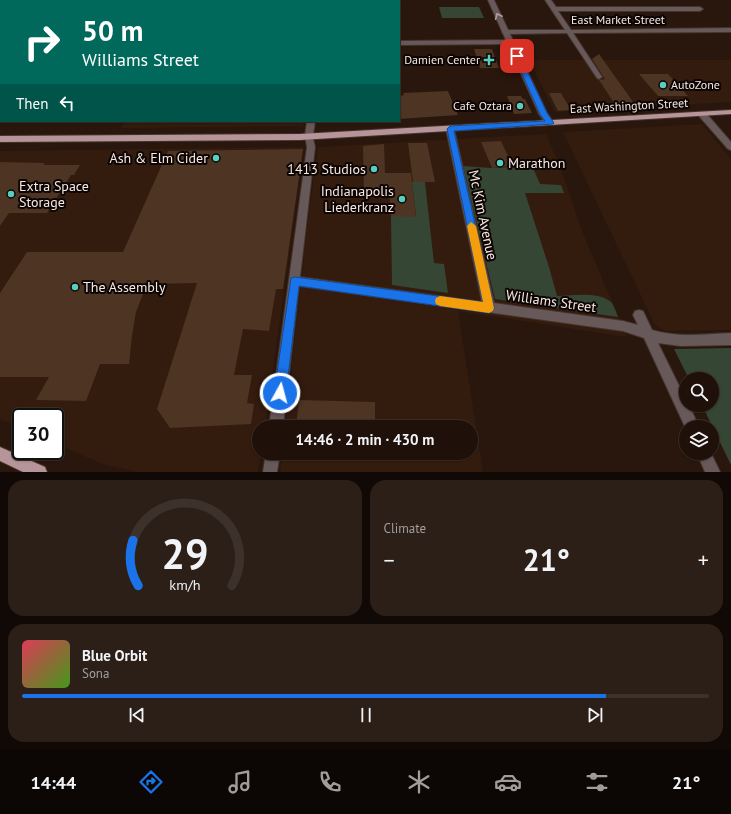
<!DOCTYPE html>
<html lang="en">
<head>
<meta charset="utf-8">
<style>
	body { margin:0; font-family:"PT Sans",sans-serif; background:#2c1f18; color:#f1f3f6; height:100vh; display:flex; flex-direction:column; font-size:15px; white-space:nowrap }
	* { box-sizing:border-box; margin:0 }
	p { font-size:13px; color:#a19d9c }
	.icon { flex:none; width:22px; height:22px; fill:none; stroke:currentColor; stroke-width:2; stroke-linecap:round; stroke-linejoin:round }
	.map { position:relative; height:472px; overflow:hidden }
	.details { display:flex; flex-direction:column; gap:8px; padding:8px; background:#110906; flex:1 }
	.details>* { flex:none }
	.guide { position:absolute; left:0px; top:0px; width:400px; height:122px; box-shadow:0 1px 3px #0004,0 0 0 1px #3c312b; background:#00695c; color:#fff; overflow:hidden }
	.buttons { position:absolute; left:679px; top:372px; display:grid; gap:8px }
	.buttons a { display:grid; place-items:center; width:40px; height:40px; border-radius:50%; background:#1f110a; box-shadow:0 1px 3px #0004,0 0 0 1px #3c312b; font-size:20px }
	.speed { position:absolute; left:12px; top:408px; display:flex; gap:8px; font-size:20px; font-weight:700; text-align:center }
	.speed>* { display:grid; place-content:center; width:52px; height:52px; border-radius:50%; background:#1f110a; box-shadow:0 1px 3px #0004,0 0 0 1px #3c312b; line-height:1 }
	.speed .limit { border:2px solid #111; border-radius:6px; background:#fff; color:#111 }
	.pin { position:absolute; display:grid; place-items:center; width:34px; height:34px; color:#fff; margin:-17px; border-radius:8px; box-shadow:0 2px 6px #0006 }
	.me { position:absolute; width:44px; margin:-22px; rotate:7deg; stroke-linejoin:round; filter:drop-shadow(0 0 3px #0008) }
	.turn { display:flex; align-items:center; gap:14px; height:84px; padding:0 16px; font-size:18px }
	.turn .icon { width:52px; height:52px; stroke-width:2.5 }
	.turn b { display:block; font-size:28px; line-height:34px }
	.then { display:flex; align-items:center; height:38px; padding:0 16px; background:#0003; gap:8px; font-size:15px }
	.big { font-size:30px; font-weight:800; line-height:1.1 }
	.details .tile { flex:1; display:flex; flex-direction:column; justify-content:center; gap:6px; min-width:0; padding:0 14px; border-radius:16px; background:#2c1f18 }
	.details .dial { align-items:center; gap:0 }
	.dial svg { height:104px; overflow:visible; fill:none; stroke:#3c312b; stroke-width:7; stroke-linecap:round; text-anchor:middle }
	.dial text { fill:#f1f3f6; stroke:none }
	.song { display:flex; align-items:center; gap:12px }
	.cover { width:48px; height:48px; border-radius:6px; background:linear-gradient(135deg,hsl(350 70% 55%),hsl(100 70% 35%)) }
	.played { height:4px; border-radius:2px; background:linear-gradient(90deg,#1a73e8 85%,#3c312b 85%) }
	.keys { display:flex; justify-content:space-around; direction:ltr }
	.heat { display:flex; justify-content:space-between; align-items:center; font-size:22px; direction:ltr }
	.details .tiles { flex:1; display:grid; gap:8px; grid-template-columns:1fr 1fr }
	.tile:last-child { grid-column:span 2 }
	.trip { position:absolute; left:252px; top:420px; width:226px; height:40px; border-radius:20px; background:#1f110a; box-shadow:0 1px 3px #0004,0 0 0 1px #3c312b; font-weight:800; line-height:40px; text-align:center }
	.tab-bar { display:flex; height:64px; justify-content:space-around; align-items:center; background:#0c0704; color:#a19d9c }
	.tab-bar .icon { width:28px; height:28px }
	.tab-bar .on { color:#1a73e8 }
	.tab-bar b { font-size:18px; color:#f1f3f6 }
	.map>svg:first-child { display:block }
	.built { fill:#331b0e }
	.green { fill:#364634 }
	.building { fill:#4d3423 }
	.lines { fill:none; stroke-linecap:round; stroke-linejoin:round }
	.minor-casing { stroke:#46342b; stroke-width:2 }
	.tertiary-casing { stroke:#46342b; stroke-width:2 }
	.primary-casing { stroke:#46342b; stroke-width:2 }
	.minor { fill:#67585a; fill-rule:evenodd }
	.tertiary { fill:#67585a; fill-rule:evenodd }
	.primary { fill:#b59599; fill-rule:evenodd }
	.oneway { stroke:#aea09e }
	.route { fill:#1a73e8; stroke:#114b97 }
	.slow { fill:#f59e0b }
	.poi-dot { fill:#59cebe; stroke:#0c0503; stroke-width:1.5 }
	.labels { text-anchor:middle; stroke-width:4; stroke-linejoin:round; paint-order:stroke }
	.far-street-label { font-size:12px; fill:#f6e8e2; stroke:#0c0503 }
	.far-poi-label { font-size:12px; fill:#f6e8e2; stroke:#0c0503; text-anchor:end }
	.poi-label { font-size:14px; fill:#f6e8e2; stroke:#0c0503; text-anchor:end }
	.street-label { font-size:14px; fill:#f6e8e2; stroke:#0c0503 }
</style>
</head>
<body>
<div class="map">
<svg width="731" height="472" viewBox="0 0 731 472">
	<rect width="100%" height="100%" fill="#29170d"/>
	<!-- built -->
	<path class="built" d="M529,60H731V102L555,112Z
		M125,121H304L303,126L121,128Z
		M702,124L731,159V330L665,331L655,325L563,132Z
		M546,134L561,169L582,231L627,337L458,311L483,472H280L282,453H471V427H285L306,236L318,147Z
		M304,147L265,427H259V453H261L258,472H138L102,464L55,443V417H21V428L0,419V151Z"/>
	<!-- green -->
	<path class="green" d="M439,7H479L484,18H442Z
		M529,159L540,184L561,185L564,193H525L549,267L557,296C573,296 597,291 611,302C614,305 616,312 618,317L495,299L463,166L491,168L512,167Z
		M412,182H425L434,263L444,264L448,293L392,285L391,216H416Z
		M731,348V465L702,405H712V379H689L674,349Z"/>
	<!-- building -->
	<path class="building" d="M474,49H492L499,68H480Z
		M599,54L636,106H616L599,80L605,79L592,59Z
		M639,74H668L688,96H658Z
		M448,91L458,115L399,119V96L404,95L403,93Z
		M549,93H561L571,110L558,111Z
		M507,96H521L523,99H525L532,113L514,114Z
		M501,141L508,156H506L510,166L492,168L481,142Z
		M408,143H427L435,182H413Z
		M384,144L385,173H411L416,217L391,216L389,191L364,192L363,146Z
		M303,149L283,289H276L269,331L243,329L234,375H252L247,403L254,404L251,424L170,428L157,409L197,283L147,284L136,312L132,336L129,364H100L86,401L36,400L49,377H0V293L27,252H123L168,151Z
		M0,162L45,163L43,165H80L74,175H71L47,213H9L0,226Z
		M299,400L375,402V427H296Z"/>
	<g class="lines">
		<!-- minor casing -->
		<g class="minor-casing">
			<path id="minor" d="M91,0H97L90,1Z
				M545,0H551L556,7H700L703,9L700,11H558L571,30L731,28V32L573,33L602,77L599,79L597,78L567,33L505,34L502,32L505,30H565Z
				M399,41L510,40L513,42L510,44L399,45Z
				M699,112H705L731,142V150L728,149L699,116Z
				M447,127H453L454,129L494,303L623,321L638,325L633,315L635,311L639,310L643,311L652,330C678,338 704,334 731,333V345L681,346L658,343L686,400V405H689L699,427H686V429L644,338L623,331L299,286L283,427H269L307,147L305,136L306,134H312L315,147L300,277L482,302L446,129Z
				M266,453H280L277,472H263Z
				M697,453H711L720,472H705Z"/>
		</g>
		<!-- tertiary casing -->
		<g class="tertiary-casing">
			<path id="tertiary" d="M322,0H328V1H322Z
				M488,0H494L547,113L554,123L553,125H547L539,114Z
				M0,44H1V48H0Z
				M307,121H315L313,136L309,139L305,136Z"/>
		</g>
		<!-- primary casing -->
		<g class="primary-casing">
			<path id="primary" d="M731,110V114L300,140L0,142V136L300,134Z
				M0,447L45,467L47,472H23L0,461Z"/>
		</g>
		<!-- minor -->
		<use href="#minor" class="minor"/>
		<!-- tertiary -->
		<use href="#tertiary" class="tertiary"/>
		<!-- primary -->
		<use href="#primary" class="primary"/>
	</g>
	<!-- one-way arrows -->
	<defs><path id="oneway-chevron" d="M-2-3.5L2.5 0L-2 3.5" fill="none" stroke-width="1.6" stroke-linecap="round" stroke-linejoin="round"/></defs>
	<use class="oneway" href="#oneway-chevron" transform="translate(498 16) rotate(-115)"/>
	<!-- route -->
	<path class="route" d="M517,54L520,56L547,113L554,123L553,124L454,131L494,308L493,311L489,313L299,286L286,393L285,397L280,399L276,397L274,393L291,278L295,277L483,302L447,129L450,126L545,121L540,114L514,56Z"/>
	<!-- slow -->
	<path class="slow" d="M471,222L476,226L494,308L493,311L489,313L440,306L436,304L435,301L436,298L440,296L483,302L467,226Z"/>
	<!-- markers -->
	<g class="poi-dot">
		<path d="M487 54h4v4h4v4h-4v4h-4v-4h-4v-4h4z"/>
		<circle cx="663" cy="85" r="4"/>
		<circle cx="520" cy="106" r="4"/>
		<circle cx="216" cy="158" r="4"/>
		<circle cx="500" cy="163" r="4"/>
		<circle cx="374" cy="169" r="4"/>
		<circle cx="11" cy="194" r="4"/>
		<circle cx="402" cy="199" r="4"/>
		<circle cx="75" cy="287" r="4"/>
	</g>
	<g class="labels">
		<!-- far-street labels -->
		<g class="far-street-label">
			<text x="618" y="24">East Market Street</text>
			<text transform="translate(629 106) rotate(-3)" y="4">East Washington Street</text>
		</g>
		<!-- far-poi labels -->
		<g class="far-poi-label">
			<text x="480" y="64">Damien Center</text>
			<text x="671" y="89" text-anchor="start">AutoZone</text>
			<text x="512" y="110">Cafe Oztara</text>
		</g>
		<!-- poi labels -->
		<g class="poi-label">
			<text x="208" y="163">Ash &amp; Elm Cider</text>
			<text x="508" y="168" text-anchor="start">Marathon</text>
			<text x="366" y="174">1413 Studios</text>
			<text x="19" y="191" text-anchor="start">Extra Space<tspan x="19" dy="16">Storage</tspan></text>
			<text x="394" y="196">Indianapolis<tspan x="394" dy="16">Liederkranz</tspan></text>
			<text x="83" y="292" text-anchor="start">The Assembly</text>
		</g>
		<!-- street labels -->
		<g class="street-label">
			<text transform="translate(483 215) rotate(78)" y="5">Mc Kim Avenue</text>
			<text transform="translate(551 301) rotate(8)" y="5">Williams Street</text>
		</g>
	</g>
</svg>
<div class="buttons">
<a><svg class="icon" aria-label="search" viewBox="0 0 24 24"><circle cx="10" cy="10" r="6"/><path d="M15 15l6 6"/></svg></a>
<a><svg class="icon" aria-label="layers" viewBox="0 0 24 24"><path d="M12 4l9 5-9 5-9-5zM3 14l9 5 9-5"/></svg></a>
</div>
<div class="speed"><div class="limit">30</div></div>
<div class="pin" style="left:517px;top:56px;background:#d93025"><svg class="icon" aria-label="arrive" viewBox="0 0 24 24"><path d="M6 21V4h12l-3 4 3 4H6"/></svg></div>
<svg class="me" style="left:280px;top:393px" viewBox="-20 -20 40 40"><circle r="17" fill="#1a73e8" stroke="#fff" stroke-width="3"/><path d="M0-11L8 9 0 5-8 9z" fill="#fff"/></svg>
<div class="trip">14:46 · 2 min · 430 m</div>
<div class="guide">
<div class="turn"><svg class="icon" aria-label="right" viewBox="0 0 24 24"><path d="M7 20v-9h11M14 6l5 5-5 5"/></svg><div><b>50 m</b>Williams Street</div></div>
<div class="then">Then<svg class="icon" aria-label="left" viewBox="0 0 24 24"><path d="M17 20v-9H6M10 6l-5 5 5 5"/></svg></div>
</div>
</div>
<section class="details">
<div class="tiles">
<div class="tile dial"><svg viewBox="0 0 100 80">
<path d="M14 69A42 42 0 1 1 86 69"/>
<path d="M14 69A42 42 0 0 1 10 34" stroke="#1a73e8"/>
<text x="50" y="56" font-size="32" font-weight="700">29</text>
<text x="50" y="72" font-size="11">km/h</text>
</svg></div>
<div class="tile"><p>Climate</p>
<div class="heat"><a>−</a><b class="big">21°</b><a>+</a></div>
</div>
<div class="tile">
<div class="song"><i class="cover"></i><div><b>Blue Orbit</b><p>Sona</p></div></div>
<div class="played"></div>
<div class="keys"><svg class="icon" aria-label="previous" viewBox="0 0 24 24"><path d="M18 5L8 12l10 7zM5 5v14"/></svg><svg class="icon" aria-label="pause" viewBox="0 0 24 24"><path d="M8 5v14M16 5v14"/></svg><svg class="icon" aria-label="next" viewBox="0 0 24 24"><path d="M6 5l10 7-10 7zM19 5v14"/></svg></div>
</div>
</div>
</section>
<nav class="tab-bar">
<b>14:44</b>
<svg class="icon on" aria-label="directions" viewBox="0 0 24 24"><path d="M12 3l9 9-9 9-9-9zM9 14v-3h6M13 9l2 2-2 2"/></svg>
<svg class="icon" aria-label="music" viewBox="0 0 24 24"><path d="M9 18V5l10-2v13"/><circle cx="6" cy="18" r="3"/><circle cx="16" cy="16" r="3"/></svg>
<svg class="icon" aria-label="phone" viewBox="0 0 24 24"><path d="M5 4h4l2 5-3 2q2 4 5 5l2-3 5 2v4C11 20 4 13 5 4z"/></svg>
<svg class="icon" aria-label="climate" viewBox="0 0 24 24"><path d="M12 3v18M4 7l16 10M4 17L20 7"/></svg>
<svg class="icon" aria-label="car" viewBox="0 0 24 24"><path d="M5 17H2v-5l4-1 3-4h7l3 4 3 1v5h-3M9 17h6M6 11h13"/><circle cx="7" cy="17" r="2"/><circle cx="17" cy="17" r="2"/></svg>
<svg class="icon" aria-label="filters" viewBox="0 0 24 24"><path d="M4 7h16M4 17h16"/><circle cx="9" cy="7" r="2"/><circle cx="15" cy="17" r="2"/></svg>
<b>21°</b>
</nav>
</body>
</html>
